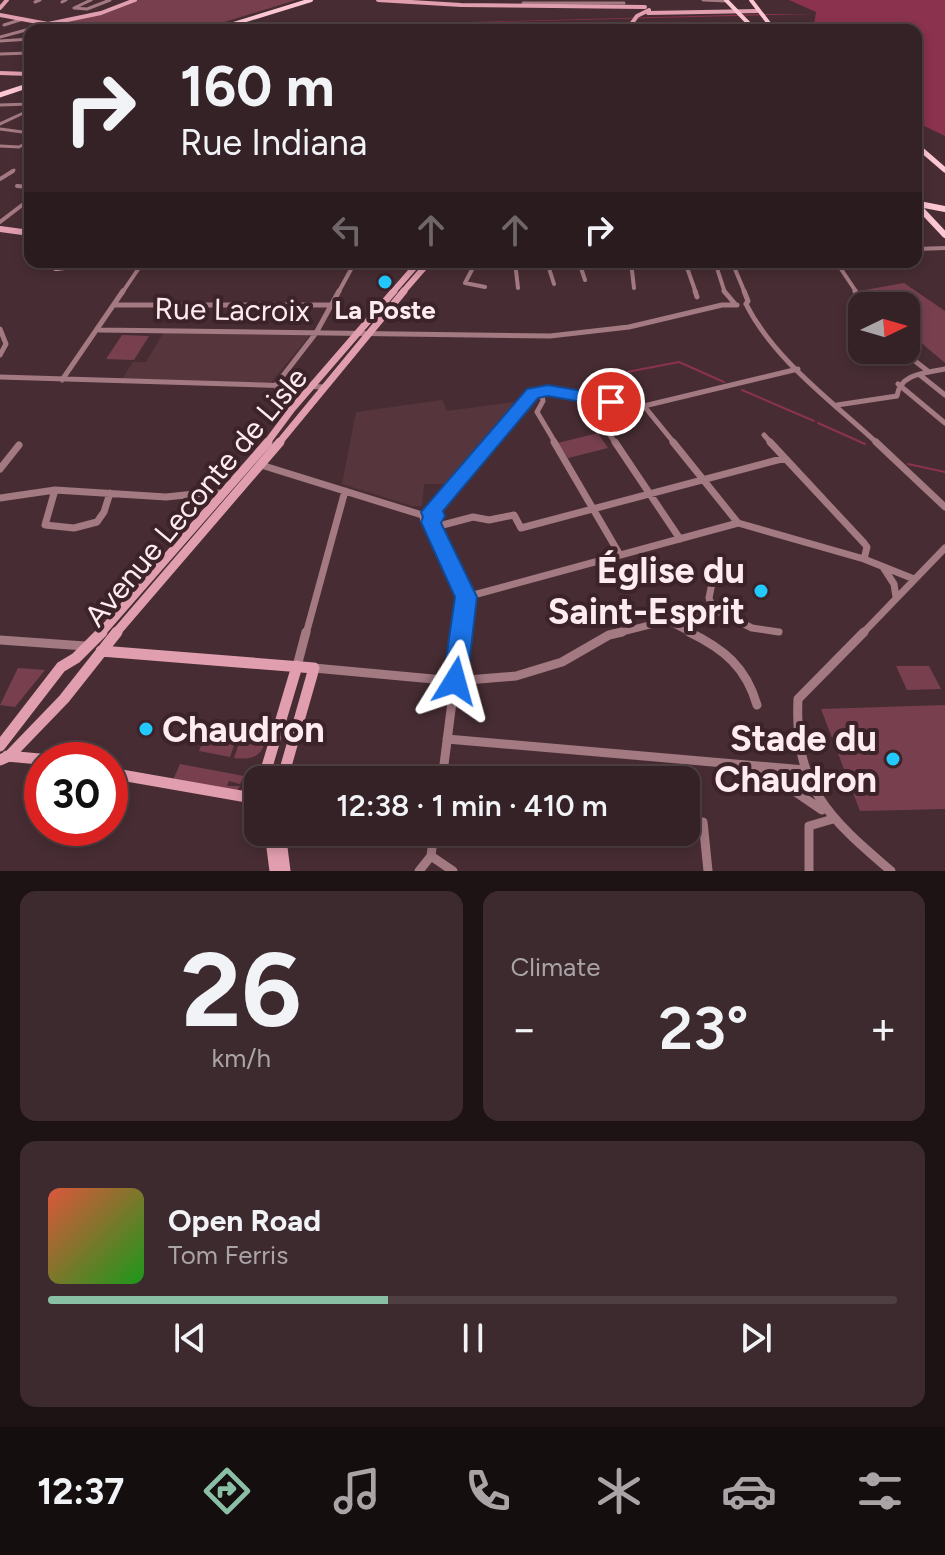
<!DOCTYPE html>
<html lang="en">
<head>
<meta charset="utf-8">
<style>
	body { margin:0; font-family:Figtree,sans-serif; background:#3d2a2e; color:#f1f3f6; height:100vh; display:flex; flex-direction:column; font-size:30px; white-space:nowrap }
	* { box-sizing:border-box; margin:0 }
	p { font-size:26px; color:#aaa4a7 }
	.icon { flex:none; width:44px; height:44px; fill:none; stroke:currentColor; stroke-width:2; stroke-linecap:round; stroke-linejoin:round }
	.map { position:relative; height:871px; overflow:hidden }
	.drawer { display:flex; flex-direction:column; gap:20px; padding:20px; background:#1d1315; flex:1 }
	.drawer>* { flex:none }
	.top-card { position:absolute; left:24px; top:24px; width:898px; height:244px; border-radius:16px; box-shadow:0 4px 12px #0003,0 0 0 2px #4f3f43; background:#352226; color:#f1f3f6; overflow:hidden }
	.needle { width:52px; rotate:85deg }
	.controls { position:absolute; left:848px; top:292px; display:grid; gap:16px }
	.controls a { display:grid; place-items:center; width:72px; height:72px; border-radius:16px; background:#352226; box-shadow:0 4px 12px #0003,0 0 0 2px #4f3f43; font-size:40px }
	.speed { position:absolute; left:24px; top:742px; display:flex; gap:16px; font-size:40px; font-weight:700; text-align:center }
	.speed>* { display:grid; place-content:center; width:104px; height:104px; border-radius:50%; background:#352226; box-shadow:0 4px 12px #0003,0 0 0 2px #4f3f43; line-height:1 }
	.speed .limit { border:12px solid #d22; background:#fff; color:#111 }
	.pin { position:absolute; display:grid; place-items:center; width:68px; height:68px; color:#fff; margin:-34px; border:4px solid #fff; border-radius:50%; box-shadow:0 2px 8px #0007 }
	.me { position:absolute; width:88px; margin:-44px; rotate:8deg; stroke-linejoin:round; filter:drop-shadow(0 0 6px #0008) }
	.turn { display:flex; align-items:center; gap:28px; height:168px; padding:0 24px; font-size:36px }
	.turn .icon { width:104px; height:104px; stroke-width:2.5 }
	.turn b { display:block; font-size:56px; line-height:68px }
	.lanes { display:flex; align-items:center; height:76px; padding:0 24px; background:#0003; justify-content:center; gap:40px; direction:ltr }
	.lanes .off { opacity:.35 }
	.big { font-size:60px; font-weight:600; line-height:1.1 }
	.drawer .widget { flex:1; display:flex; flex-direction:column; justify-content:center; gap:12px; min-width:0; padding:0 28px; border-radius:16px; background:#3d2a2e }
	.drawer .dial { align-items:center; gap:0 }
	.dial b { font-size:104px; line-height:1 }
	.song { display:flex; align-items:center; gap:24px }
	.cover { width:96px; height:96px; border-radius:12px; background:linear-gradient(135deg,hsl(10 70% 55%),hsl(120 70% 35%)) }
	.played { height:8px; border-radius:4px; background:linear-gradient(90deg,#8abfa5 40%,#4f3f43 40%) }
	.keys { display:flex; justify-content:space-around; direction:ltr }
	.heat { display:flex; justify-content:space-between; align-items:center; font-size:44px; direction:ltr }
	.drawer .tiles { flex:1; display:grid; gap:20px; grid-template-columns:1fr 1fr }
	.widget:last-child { grid-column:span 2 }
	.trip { position:absolute; left:244px; top:766px; width:456px; height:80px; border-radius:16px; background:#352226; box-shadow:0 4px 12px #0003,0 0 0 2px #4f3f43; font-weight:600; line-height:80px; text-align:center }
	.dock { display:flex; height:128px; justify-content:space-around; align-items:center; background:#150e0f; color:#aaa4a7 }
	.dock .icon { width:56px; height:56px }
	.dock .current { color:#8abfa5 }
	.dock b { font-size:36px; color:#f1f3f6 }
	.map>svg:first-child { display:block }
	.built { fill:#56353d }
	.green { fill:#78404f }
	.water { fill:#8a324e }
	.lines { fill:none; stroke-linecap:round; stroke-linejoin:round }
	.stream { stroke:#8a324e; stroke-width:2 }
	.street-far4 { stroke:#a37982; stroke-width:3 }
	.street-far3 { stroke:#a37982; stroke-width:4 }
	.street-far2 { stroke:#a37982; stroke-width:5 }
	.street-far1 { stroke:#a37982; stroke-width:7 }
	.street { stroke:#a37982; stroke-width:9 }
	.secondary-far4 { stroke:#e19eae; stroke-width:4 }
	.secondary-far3 { stroke:#e19eae; stroke-width:6 }
	.secondary-far2 { stroke:#e19eae; stroke-width:7 }
	.secondary-far1 { stroke:#e19eae; stroke-width:9 }
	.secondary { stroke:#e19eae; stroke-width:11 }
	.primary-far2 { stroke:#fcc6d2; stroke-width:4 }
	.primary-far1 { stroke:#fcc6d2; stroke-width:5 }
	.primary { stroke:#fcc6d2; stroke-width:6 }
	.route { fill:#1a73e8; stroke:#114b97; stroke-width:2 }
	.poi-dot { fill:#22c9fd; stroke:#3c2329; stroke-width:3 }
	.labels { text-anchor:middle; stroke-width:8; stroke-linejoin:round; paint-order:stroke }
	.far-poi-label { font-size:26px; font-weight:bold; fill:#feecf0; stroke:#3c2329 }
	.street-label { font-size:30px; fill:#feecf0; stroke:#3c2329 }
	.near-poi-label { font-size:36px; font-weight:bold; fill:#feecf0; stroke:#3c2329; text-anchor:end }
</style>
</head>
<body>
<div class="map">
<svg width="945" height="871" viewBox="0 0 945 871">
	<rect width="100%" height="100%" fill="#472d33"/>
	<!-- built -->
	<path class="built" d="M164,332L310,335L270,384L122,379L133,362H146Z
		M442,400L447,411L507,403L513,402L515,406L449,484H424L422,506H412L342,484L356,412Z"/>
	<!-- green -->
	<path class="green" d="M136,0H296L202,29L30,30L89,16Z
		M904,283L945,311V363L906,330V306H877L859,291Z
		M122,335L149,336L134,360L106,359Z
		M598,433L608,448L568,458L558,443Z
		M896,666H929L941,689L907,690Z
		M18,668L45,670L15,707L0,705Z
		M945,705V809L860,811L821,709Z
		M210,724L240,728L230,757L199,751Z
		M244,728L258,730L265,740C263,757 250,760 234,758Z
		M180,764L244,776L240,784L229,781L227,786H240L237,791L173,780Z"/>
	<!-- water -->
	<path class="water" d="M789,0H945V136L916,122V30H813L816,12Z
		M765,14H813L190,30Z"/>
	<g class="lines">
		<!-- stream -->
		<path class="stream" d="M627,372L679,362L724,382
			M742,390L814,421
			M818,423L865,444
			M908,464L945,472"/>
		<!-- street-far4 -->
		<path class="street-far4" d="M91,0L74,8L87,9L110,0
			M703,0L727,1
			M35,2L40,0
			M62,2L66,0
			M523,3H624
			M4,25L23,19
			M486,28L530,25
			M442,30H487
			M527,30L554,27L561,30
			M736,30L754,29
			M0,37L48,24
			M0,41L30,39
			M0,54L30,53
			M0,105L30,104
			M0,124L30,110
			M0,129L30,133
			M0,146L19,147L30,141
			M10,173L14,170"/>
		<!-- street-far3 -->
		<path class="street-far3" d="M0,179L13,171
			M17,186L30,187
			M0,222L30,199
			M916,249L945,248
			M476,262L465,283L485,287
			M515,262L518,288
			M547,262L554,284
			M579,262L585,280
			M631,262L634,288
			M685,262L696,293
			M715,262L725,293
			M732,262L745,293
			M839,266L857,293
			M122,293L143,262
			M338,293L355,262"/>
		<!-- street-far2 -->
		<path class="street-far2" d="M695,291L697,297
			M724,291L735,304
			M744,291L748,301L746,304
			M855,291L865,306
			M746,304C774,360 833,402 878,444
			M115,305H332
			M0,329L6,344L0,355
			M99,330L550,336L629,327L722,305H737
			M901,350L929,372
			M920,375L945,395
			M0,377L326,387
			M62,380L123,291
			M898,384L945,423
			M275,386L316,333L339,291
			M541,391L543,401L537,412L556,444
			M585,397L616,444
			M837,405L897,396C900,373 926,373 945,369
			M644,406L675,444
			M764,435L772,444
			M489,444L533,393L548,391L644,406L798,369"/>
		<!-- street-far1 -->
		<path class="street-far1" d="M554,442L620,555
			M615,442L680,539
			M673,442L738,523
			M770,442L864,543L867,547L864,559
			M876,442L945,507
			M261,465L422,515
			M0,469L19,445
			M55,490L45,525L74,528L97,522L104,512L110,493
			M0,498L55,490L166,497L214,492L223,494
			M423 517a6 6 0 1 1 12 0a6 6 0 1 1-12 0Z
			M431,512L491,442
			M431,522L466,597L461,634
			M435,527L473,517L489,520L514,515L521,528L785,458
			M883,567L894,584L896,597
			M712,583L709,598L713,609L752,628L779,632
			M466,597L738,523L864,559L914,579
			M668,621L693,634
			M306,634L345,491
			M614,634L713,609
			M862,634L945,548"/>
		<!-- street -->
		<path class="street" d="M689,632C724,649 746,667 757,705
			M864,632L798,699C794,787 828,817 891,871
			M0,640L85,646
			M297,666L306,632
			M314,668L455,681L516,676L562,662L609,635L622,632
			M447,739L805,770
			M762,769L822,810
			M442,780L461,632
			M703,822L708,871
			M431,856L453,871
			M419,871L431,856L434,832
			M809,871V826L833,819"/>
		<!-- secondary-far4 -->
		<path class="secondary-far4" d="M378,0L461,5L645,7
			M0,8L7,0
			M648,13L757,11
			M0,15L48,24L101,13L135,0
			M627,30L637,16L649,10
			M0,73L30,74"/>
		<!-- secondary-far3 -->
		<path class="secondary-far3" d="M0,229L30,233
			M43,262L56,268L109,262
			M392,293L419,262
			M402,293L429,262"/>
		<!-- secondary-far2 -->
		<path class="secondary-far2" d="M266,444L292,409L394,291
			M278,444L404,291"/>
		<!-- secondary-far1 -->
		<path class="secondary-far1" d="M100,634L268,442
			M115,634L280,442"/>
		<!-- secondary -->
		<path class="secondary" d="M101,651L314,668L282,780
			M0,746L61,667L76,658L102,632
			M7,756L50,760
			M0,760L9,756L64,699L117,632
			M110,773L258,799
			M263,780L297,666
			M270,832L275,871
			M280,832L285,871"/>
		<!-- primary-far2 -->
		<path class="primary-far2" d="M726,0L755,30
			M751,0L774,30
			M214,30L311,0"/>
		<!-- primary-far1 -->
		<path class="primary-far1" d="M0,95L30,85
			M916,145L945,170"/>
		<!-- primary -->
		<path class="primary" d="M916,204L945,235
			M919,204L945,209"/>
	</g>
	<!-- route -->
	<path class="route" d="M548,385L611,396L619,402L611,407L548,396L538,398L443,511L445,516L441,523L477,597L467,681L464,688L455,692L447,688L443,681L455,597L421,522L423,517L421,512L527,389Z"/>
	<!-- markers -->
	<g class="poi-dot">
		<circle cx="385" cy="282" r="8"/>
		<circle cx="761" cy="591" r="8"/>
		<circle cx="146" cy="729" r="8"/>
		<circle cx="893" cy="759" r="8"/>
	</g>
	<g class="labels">
		<!-- far-poi labels -->
		<g class="far-poi-label">
			<text x="385" y="319">La Poste</text>
		</g>
		<!-- street labels -->
		<g class="street-label">
			<text transform="translate(232 310) rotate(1)" y="10">Rue Lacroix</text>
			<text transform="translate(196 497) rotate(-50)" y="10">Avenue Leconte de Lisle</text>
		</g>
		<!-- near-poi labels -->
		<g class="near-poi-label">
			<text x="745" y="583">Église du<tspan x="745" dy="41">Saint-Esprit</tspan></text>
			<text x="162" y="742" text-anchor="start">Chaudron</text>
			<text x="877" y="751">Stade du<tspan x="877" dy="41">Chaudron</tspan></text>
		</g>
	</g>
</svg>
<div class="controls">
<a><svg class="needle" viewBox="-14 -14 28 28"><path d="M0-13l5 13h-10z" fill="#e53935"/><path d="M0 13l5-13h-10z" fill="#aaa4a7"/></svg></a>
</div>
<div class="speed"><div class="limit">30</div></div>
<div class="pin" style="left:611px;top:402px;background:#d93025"><svg class="icon" aria-label="arrive" viewBox="0 0 24 24"><path d="M6 21V4h12l-3 4 3 4H6"/></svg></div>
<svg class="me" style="left:455px;top:681px" viewBox="-20 -20 40 40"><path d="M0-17L14 15 0 8-14 15z" fill="#1a73e8" stroke="#fff" stroke-width="4"/></svg>
<div class="trip">12:38 · 1 min · 410 m</div>
<div class="top-card">
<div class="turn"><svg class="icon" aria-label="right" viewBox="0 0 24 24"><path d="M7 20v-9h11M14 6l5 5-5 5"/></svg><div><b>160 m</b>Rue Indiana</div></div>
<div class="lanes"><svg class="icon off" aria-label="left" viewBox="0 0 24 24"><path d="M17 20v-9H6M10 6l-5 5 5 5"/></svg><svg class="icon off" aria-label="ahead" viewBox="0 0 24 24"><path d="M12 20V5M6 11l6-6 6 6"/></svg><svg class="icon off" aria-label="ahead" viewBox="0 0 24 24"><path d="M12 20V5M6 11l6-6 6 6"/></svg><svg class="icon" aria-label="right" viewBox="0 0 24 24"><path d="M7 20v-9h11M14 6l5 5-5 5"/></svg></div>
</div>
</div>
<section class="drawer">
<div class="tiles">
<div class="widget dial"><b>26</b><p>km/h</p></div>
<div class="widget"><p>Climate</p>
<div class="heat"><a>−</a><b class="big">23°</b><a>+</a></div>
</div>
<div class="widget">
<div class="song"><i class="cover"></i><div><b>Open Road</b><p>Tom Ferris</p></div></div>
<div class="played"></div>
<div class="keys"><svg class="icon" aria-label="previous" viewBox="0 0 24 24"><path d="M18 5L8 12l10 7zM5 5v14"/></svg><svg class="icon" aria-label="pause" viewBox="0 0 24 24"><path d="M8 5v14M16 5v14"/></svg><svg class="icon" aria-label="next" viewBox="0 0 24 24"><path d="M6 5l10 7-10 7zM19 5v14"/></svg></div>
</div>
</div>
</section>
<nav class="dock">
<b>12:37</b>
<svg class="icon current" aria-label="directions" viewBox="0 0 24 24"><path d="M12 3l9 9-9 9-9-9zM9 14v-3h6M13 9l2 2-2 2"/></svg>
<svg class="icon" aria-label="music" viewBox="0 0 24 24"><path d="M9 18V5l10-2v13"/><circle cx="6" cy="18" r="3"/><circle cx="16" cy="16" r="3"/></svg>
<svg class="icon" aria-label="phone" viewBox="0 0 24 24"><path d="M5 4h4l2 5-3 2q2 4 5 5l2-3 5 2v4C11 20 4 13 5 4z"/></svg>
<svg class="icon" aria-label="climate" viewBox="0 0 24 24"><path d="M12 3v18M4 7l16 10M4 17L20 7"/></svg>
<svg class="icon" aria-label="car" viewBox="0 0 24 24"><path d="M5 17H2v-5l4-1 3-4h7l3 4 3 1v5h-3M9 17h6M6 11h13"/><circle cx="7" cy="17" r="2"/><circle cx="17" cy="17" r="2"/></svg>
<svg class="icon" aria-label="filters" viewBox="0 0 24 24"><path d="M4 7h16M4 17h16"/><circle cx="9" cy="7" r="2"/><circle cx="15" cy="17" r="2"/></svg>
</nav>
</body>
</html>
